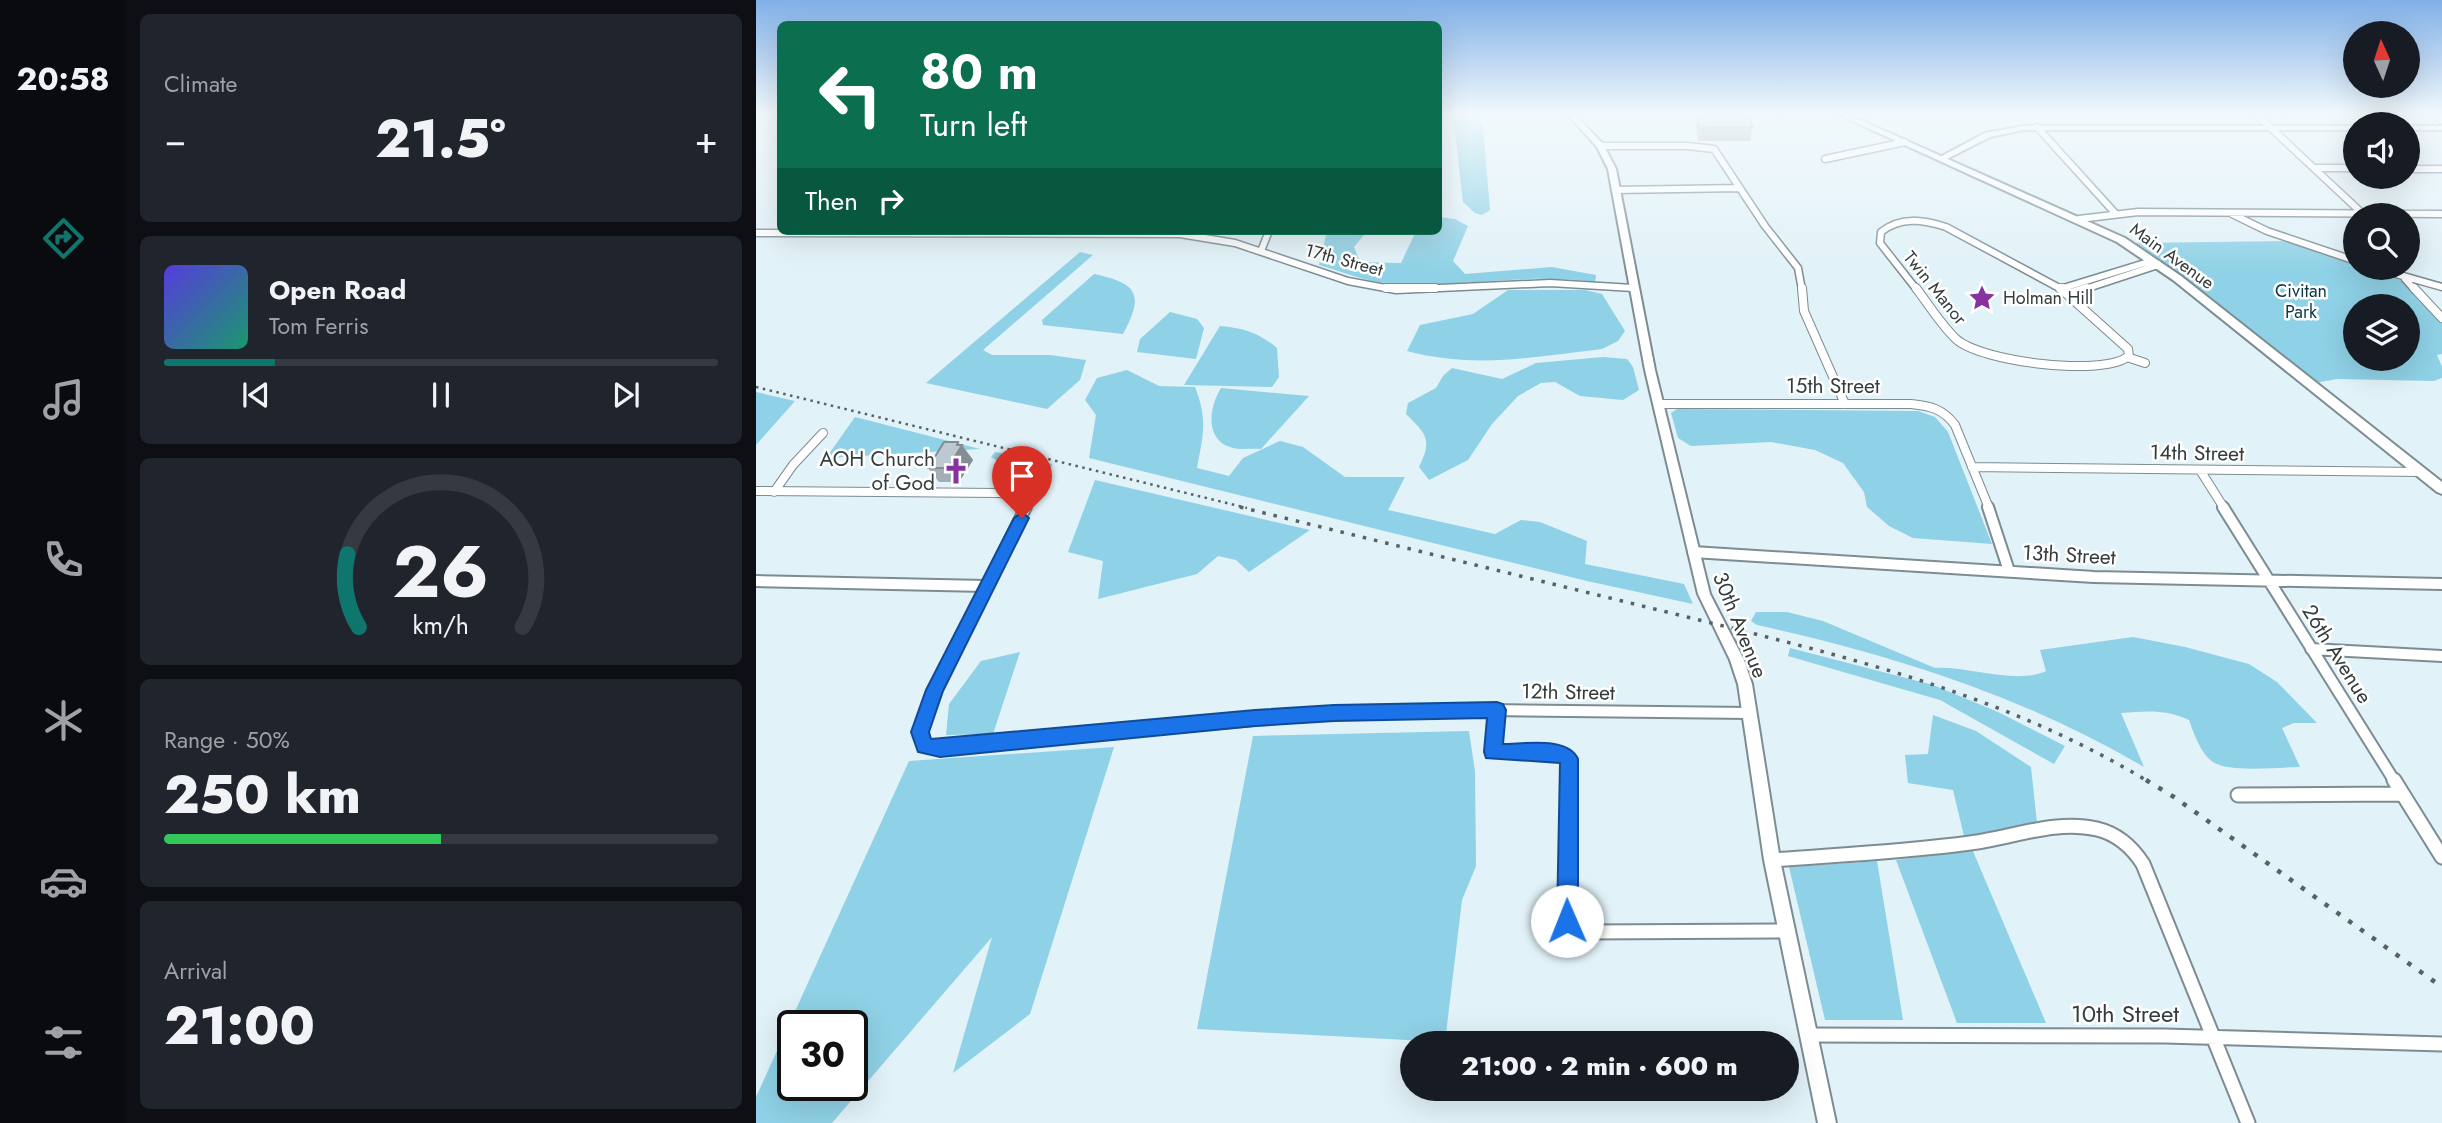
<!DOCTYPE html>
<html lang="en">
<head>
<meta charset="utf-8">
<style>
	body { margin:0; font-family:Jost,sans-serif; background:#20242c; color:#f1f3f6; height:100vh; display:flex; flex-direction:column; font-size:26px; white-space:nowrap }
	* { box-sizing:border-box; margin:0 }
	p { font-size:23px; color:#9ea1a6 }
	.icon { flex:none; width:38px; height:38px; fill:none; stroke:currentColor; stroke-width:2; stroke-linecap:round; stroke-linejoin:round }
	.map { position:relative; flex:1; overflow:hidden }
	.side { display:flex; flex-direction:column; gap:14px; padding:14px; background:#0d0f14; width:630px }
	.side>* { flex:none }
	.top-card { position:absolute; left:21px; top:21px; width:665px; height:214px; border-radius:10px; box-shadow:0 7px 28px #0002; background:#0b6e4f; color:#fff; overflow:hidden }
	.needle { width:46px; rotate:357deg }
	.tools { position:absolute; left:1587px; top:21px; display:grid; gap:14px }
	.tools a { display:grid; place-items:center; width:77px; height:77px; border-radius:50%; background:#171b24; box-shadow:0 7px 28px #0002; font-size:35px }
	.speed { position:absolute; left:21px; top:1010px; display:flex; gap:14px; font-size:35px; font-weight:700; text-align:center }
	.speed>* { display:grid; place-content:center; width:91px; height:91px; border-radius:50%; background:#171b24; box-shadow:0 7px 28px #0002; line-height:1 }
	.speed .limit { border:4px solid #111; border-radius:10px; background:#fff; color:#111 }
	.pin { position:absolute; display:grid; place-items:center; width:60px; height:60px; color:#fff; margin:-72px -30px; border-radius:50% 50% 50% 0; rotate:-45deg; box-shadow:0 0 7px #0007 }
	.pin .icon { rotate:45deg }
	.me { position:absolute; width:77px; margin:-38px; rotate:359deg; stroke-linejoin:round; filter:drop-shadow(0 0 5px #0008) }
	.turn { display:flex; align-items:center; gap:24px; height:147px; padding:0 28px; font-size:32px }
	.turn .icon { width:91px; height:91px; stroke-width:2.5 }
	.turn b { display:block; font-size:49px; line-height:60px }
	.then { display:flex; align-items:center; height:66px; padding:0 28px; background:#0003; gap:14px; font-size:26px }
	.big { font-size:52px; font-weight:800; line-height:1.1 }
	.side .card { flex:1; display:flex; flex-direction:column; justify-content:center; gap:10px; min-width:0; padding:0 24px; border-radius:10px; background:#20242c }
	.side .dial { align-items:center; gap:0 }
	.dial svg { height:182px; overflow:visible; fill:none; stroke:#363941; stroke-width:7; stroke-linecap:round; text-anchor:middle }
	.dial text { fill:#f1f3f6; stroke:none }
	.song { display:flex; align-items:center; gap:21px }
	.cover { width:84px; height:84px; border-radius:10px; background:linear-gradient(135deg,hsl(250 70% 55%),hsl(160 70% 35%)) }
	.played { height:7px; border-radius:4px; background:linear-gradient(90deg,#0f766e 20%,#363941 20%) }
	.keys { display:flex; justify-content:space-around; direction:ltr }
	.heat { display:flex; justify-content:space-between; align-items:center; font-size:38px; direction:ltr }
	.charge { height:10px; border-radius:5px; background:linear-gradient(90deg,#34c759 50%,#363941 0) }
	.trip { position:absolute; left:644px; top:1031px; width:399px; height:70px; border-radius:35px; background:#171b24; box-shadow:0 7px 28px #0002; font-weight:800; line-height:70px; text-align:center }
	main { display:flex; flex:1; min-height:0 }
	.menu { display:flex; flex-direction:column; width:126px; justify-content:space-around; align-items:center; background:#090b0e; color:#9ea1a6 }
	.menu .icon { width:49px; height:49px }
	.menu .active { color:#0f766e }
	.menu b { font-size:32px; color:#f1f3f6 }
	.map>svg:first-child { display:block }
	.green { fill:#8fd1e6; fill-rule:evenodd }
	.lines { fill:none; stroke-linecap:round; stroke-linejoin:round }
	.minor-far3-casing { stroke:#7d8c91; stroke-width:9 }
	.minor-far2-casing { stroke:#7d8c91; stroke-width:10 }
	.minor-far1-casing { stroke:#7d8c91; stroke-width:14 }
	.minor-casing { stroke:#7d8c91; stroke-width:17 }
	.tertiary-casing { stroke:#7d8c91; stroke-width:4 }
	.secondary-casing { stroke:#7d8c91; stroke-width:4 }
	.minor-far3 { stroke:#fff; stroke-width:6 }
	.minor-far2 { stroke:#fff; stroke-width:8 }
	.minor-far1 { stroke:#fff; stroke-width:10 }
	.minor { stroke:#fff; stroke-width:13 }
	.tertiary { fill:#fff; fill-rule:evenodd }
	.secondary { fill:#fff; fill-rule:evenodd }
	.rail-far2 { stroke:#586164; stroke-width:2.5; stroke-dasharray:2.5 4.5; stroke-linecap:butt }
	.rail-far1 { stroke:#586164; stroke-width:3.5; stroke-dasharray:3.5 8; stroke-linecap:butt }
	.rail { stroke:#586164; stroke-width:4.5; stroke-dasharray:4.5 10; stroke-linecap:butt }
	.wall { fill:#a2adb5 }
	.shaded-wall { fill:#848d93 }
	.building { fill:#bcc9d2; stroke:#848d93; stroke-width:2 }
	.route { fill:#1a73e8; stroke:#114b97; stroke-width:2 }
	.labels { text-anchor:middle; stroke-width:5; stroke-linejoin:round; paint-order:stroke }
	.far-street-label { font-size:18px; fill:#353c3e; stroke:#fff }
	.far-park-label { font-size:18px; fill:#0b3642; stroke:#fff }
	.far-poi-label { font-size:18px; fill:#353c3e; stroke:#fff; text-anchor:start }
	.street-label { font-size:21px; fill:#353c3e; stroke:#fff }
	.poi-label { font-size:21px; fill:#353c3e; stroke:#fff; text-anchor:end }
	.near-street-label { font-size:24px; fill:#353c3e; stroke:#fff }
</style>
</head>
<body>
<main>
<nav class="menu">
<b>20:58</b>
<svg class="icon active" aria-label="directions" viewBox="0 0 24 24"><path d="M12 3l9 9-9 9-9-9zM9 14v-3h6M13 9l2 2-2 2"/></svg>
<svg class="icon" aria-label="music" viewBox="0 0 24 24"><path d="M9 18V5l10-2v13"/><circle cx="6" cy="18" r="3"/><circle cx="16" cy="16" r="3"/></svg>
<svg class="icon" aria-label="phone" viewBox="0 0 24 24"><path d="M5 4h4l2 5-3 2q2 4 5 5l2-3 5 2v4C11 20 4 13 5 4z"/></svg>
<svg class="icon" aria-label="climate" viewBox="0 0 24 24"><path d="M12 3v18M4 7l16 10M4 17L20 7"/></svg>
<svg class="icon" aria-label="car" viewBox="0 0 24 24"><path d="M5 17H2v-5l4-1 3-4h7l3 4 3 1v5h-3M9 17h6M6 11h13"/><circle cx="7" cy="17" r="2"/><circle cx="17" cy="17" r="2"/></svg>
<svg class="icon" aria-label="filters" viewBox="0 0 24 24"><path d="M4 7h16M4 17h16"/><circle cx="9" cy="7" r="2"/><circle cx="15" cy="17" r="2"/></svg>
</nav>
<section class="side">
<div class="card"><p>Climate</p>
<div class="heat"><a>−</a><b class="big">21.5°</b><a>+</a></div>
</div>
<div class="card">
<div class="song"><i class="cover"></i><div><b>Open Road</b><p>Tom Ferris</p></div></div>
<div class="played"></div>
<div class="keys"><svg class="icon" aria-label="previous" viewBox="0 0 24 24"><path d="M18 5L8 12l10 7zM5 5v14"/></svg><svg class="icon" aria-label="pause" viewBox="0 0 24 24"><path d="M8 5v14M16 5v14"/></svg><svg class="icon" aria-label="next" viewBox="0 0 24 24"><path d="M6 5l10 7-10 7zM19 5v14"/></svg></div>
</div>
<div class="card dial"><svg viewBox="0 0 100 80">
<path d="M14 69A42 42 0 1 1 86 69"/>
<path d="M14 69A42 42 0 0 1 9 37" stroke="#0f766e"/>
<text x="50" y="56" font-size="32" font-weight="700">26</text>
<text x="50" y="72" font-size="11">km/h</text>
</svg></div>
<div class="card"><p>Range · 50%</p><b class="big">250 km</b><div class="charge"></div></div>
<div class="card"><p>Arrival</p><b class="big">21:00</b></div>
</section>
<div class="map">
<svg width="1686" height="1123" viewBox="0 0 1686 1123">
	<rect width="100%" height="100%" fill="#e1f2f8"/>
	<!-- green -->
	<path class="green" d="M697,115H721L727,127L734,210L726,215L719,213L707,202Z
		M683,217L699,219L712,226L697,261L709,274L796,267L840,275L839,282C770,272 700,289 630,283C608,281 584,271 563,265L571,231H611L598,247L604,262L645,263L660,231H682Z
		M1539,241L1599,262L1600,268C1645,268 1657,291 1686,322V354L1681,355L1686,367V378L1678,381L1581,379L1559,383L1407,262L1377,243ZM1600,306H1652V359H1600Z
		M324,252L337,255L227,350L236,355H294L330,360L324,380L291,409L170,383Z
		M338,274C381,283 389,294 367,334L287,325L286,320Z
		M752,290H829L846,294L869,331L862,341L846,349C776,357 721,369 651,351L664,325L717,314Z
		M414,312L441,319L448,328L440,359L381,352L384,339Z
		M464,326C488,328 503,333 521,348L523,377L516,387L428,385Z
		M847,357L871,359L877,367L883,390L867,400L824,396L799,382L785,383L762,396L736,424L712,460L673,480L663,467C677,439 670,434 650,414L652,403L680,388L687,376L696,368L746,379L780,363Z
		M371,370L403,386L439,387C452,420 447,435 441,468L473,476L487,458L524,441L547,447L589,477H649L632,510L739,534L765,520L784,522L831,541L829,564L928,584L937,604L831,581L333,458L340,415L329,400L341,378Z
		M465,388L553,396L505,449C496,448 485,450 477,448C448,441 453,407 465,388Z
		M0,392L39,401L0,445Z
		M921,409L1162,411L1179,417L1192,432L1236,544L1157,538L1133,526L1111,507L1108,492L1087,463L1059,450L1015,442L935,446L922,438L915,413Z
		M99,417L224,449L70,458Z
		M239,452L296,464L290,491H264L258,470L235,457Z
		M339,480L554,530L493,572L480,560L462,556L441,574L342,599L347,561L312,552Z
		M1000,612H1031L1067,621L1179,668C1213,666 1260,685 1290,671L1284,650L1377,637L1429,647L1493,664L1521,682L1561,723H1538L1526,728L1544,767C1525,767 1473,773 1457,762C1445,754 1438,734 1433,720C1411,709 1389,711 1365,713L1388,767C1267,696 1137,655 1001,625L995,621Z
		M1034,648L1177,685L1242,712L1309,746L1298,764L1184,700L1032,656Z
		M264,652L237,734L190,735L193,704L225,661Z
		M1177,715L1220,731L1275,767L1281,823L1208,836L1197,790L1152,783L1149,755L1172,754Z
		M713,731L719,772L720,866L706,900L689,1042L441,1029L497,736Z
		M358,747L274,1014L197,1073L236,937L76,1123H0V1097L153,761ZM37,1026H96V1085H37Z
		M1216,849L1290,1023H1201L1140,860Z
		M1121,861L1147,1020H1069L1033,867Z"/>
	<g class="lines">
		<!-- minor-far3 casing -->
		<g class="minor-far3-casing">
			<path id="minor-far3" d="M1501,115L1607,214
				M1605,115L1617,124
				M1678,115L1686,120
				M1281,127L1359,213
				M844,146H932L958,149L1009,226L1042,268L1046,290
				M1069,159L1149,142
				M1559,168H1600
				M1652,169H1686
				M860,190L984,188
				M1476,214L1511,231L1600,261
				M1323,219L1382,212L1686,214
				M0,233L424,234L479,243L592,281L640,290
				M505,251L513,231
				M1619,268L1686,287
				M1649,279L1659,290
				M1304,289L1389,263L1402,264
				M641,290L794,283L877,288
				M1161,290L1124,243L1125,232C1145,216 1167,220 1190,227L1307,290
				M1326,290L1402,265"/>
		</g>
		<!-- minor-far2 casing -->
		<g class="minor-far2-casing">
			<path id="minor-far2" d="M630,288H679
				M1046,288L1048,311L1089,404
				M1160,288C1173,305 1185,325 1200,339C1225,362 1348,377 1373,356L1372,349L1304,288
				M1658,288L1686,318
				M1304,289L1307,288
				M1312,294L1331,288
				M1371,357L1389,363
				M902,404H1155C1175,406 1187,409 1199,425L1233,508
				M1216,467L1665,472
				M1444,470L1468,508
				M0,491L243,493L268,496L273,501L269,508
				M18,492L37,465L67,433"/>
		</g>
		<!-- minor-far1 casing -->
		<g class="minor-far1-casing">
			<path id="minor-far1" d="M270,507L179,690L164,732L168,746L184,748L578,713L734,710L994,713
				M1232,507L1253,571
				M1467,507L1639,782
				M937,552L1338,577L1686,584
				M0,581L230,586
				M1555,649L1686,656
				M741,710L737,752L803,753L813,759V782"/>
		</g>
		<!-- minor casing -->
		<g class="minor-casing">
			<path id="minor" d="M813,780L810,912L816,925L829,932L1031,931
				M1638,780L1686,857
				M1482,795L1645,794
				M1016,860C1082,855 1148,852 1214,843C1255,838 1300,819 1341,829C1362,834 1376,847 1387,864L1492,1123
				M1052,1035L1409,1036L1686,1044"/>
		</g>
		<!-- tertiary casing -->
		<g class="tertiary-casing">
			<path id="tertiary" d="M812,115H819L847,144L860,169L899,370L954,594L988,660L996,684L1024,860L1080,1123H1062L1008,860L982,684L974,660L942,594L889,370L852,169L841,147Z
				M1267,126H1600V130H1267L1234,137L1189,160L1182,158L1229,133Z
				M1652,126H1686V130H1652Z"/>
		</g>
		<!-- secondary casing -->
		<g class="secondary-casing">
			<path id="secondary" d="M1083,115H1093L1369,238L1425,276L1686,482V494L1681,492L1417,280L1361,242Z"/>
		</g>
		<!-- minor-far3 -->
		<use href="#minor-far3" class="minor-far3"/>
		<!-- minor-far2 -->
		<use href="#minor-far2" class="minor-far2"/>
		<!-- minor-far1 -->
		<use href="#minor-far1" class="minor-far1"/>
		<!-- minor -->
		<use href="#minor" class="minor"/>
		<!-- tertiary -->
		<use href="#tertiary" class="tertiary"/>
		<!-- secondary -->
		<use href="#secondary" class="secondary"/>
		<!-- rail-far2 -->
		<path class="rail-far2" d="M0,387L491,508"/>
		<!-- rail-far1 -->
		<path class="rail-far1" d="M484,507C626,542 768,577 911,612C1079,654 1243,691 1393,782"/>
		<!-- rail -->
		<path class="rail" d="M1390,780L1418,797L1686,987"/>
	</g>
	<!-- wall -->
	<path class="wall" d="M941,115L963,116L996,127L994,141H942L940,126Z
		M202,442L217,460L203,482H183L172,468Z"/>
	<!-- shaded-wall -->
	<path class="shaded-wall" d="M202,442L205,447L206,445L217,460L203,482L192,468Z"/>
	<!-- building -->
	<path class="building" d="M941,115L994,116L996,127L943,128Z
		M188,442H202L201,445H206L192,468H172Z"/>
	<!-- sky -->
	<linearGradient id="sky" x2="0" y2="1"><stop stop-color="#81b0e7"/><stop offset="0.42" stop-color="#f2f9fc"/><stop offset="1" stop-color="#f2f9fc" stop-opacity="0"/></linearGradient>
	<rect width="1686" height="272" fill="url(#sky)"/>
	<!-- route -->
	<path class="route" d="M266,512L273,518L187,691L173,732L175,739L499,710L578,705L741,702L747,704L750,710L747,744C768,744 812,736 822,759V921L819,929L811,932L804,929L801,921L804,763L730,758L728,752L731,718L578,721L499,726L184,757L162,752L155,732L170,690L258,518Z"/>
	<!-- icons -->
	<defs>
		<g id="sight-bare" transform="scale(2.1)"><path d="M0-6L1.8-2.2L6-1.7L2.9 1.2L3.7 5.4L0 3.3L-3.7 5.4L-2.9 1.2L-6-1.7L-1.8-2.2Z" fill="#8732a0" stroke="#fff" stroke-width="2.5" paint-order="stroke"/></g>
		<g id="church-bare" transform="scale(2.1)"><path d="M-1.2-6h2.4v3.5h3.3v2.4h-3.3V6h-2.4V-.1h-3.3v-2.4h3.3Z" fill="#8732a0" stroke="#fff" stroke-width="2.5" paint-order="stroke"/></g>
	</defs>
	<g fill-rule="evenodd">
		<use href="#sight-bare" x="1226" y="298"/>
		<use href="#church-bare" x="200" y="471"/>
	</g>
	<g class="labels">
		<!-- far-street labels -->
		<g class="far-street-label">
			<text transform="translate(1416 256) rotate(36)" y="6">Main Avenue</text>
			<text transform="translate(588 260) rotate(15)" y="6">17th Street</text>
			<text transform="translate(1179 288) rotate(51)" y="6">Twin Manor</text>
		</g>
		<!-- far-park labels -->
		<g class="far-park-label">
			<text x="1545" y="297">Civitan<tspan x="1545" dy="21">Park</tspan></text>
		</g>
		<!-- far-poi labels -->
		<g class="far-poi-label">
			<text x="1247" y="304">Holman Hill</text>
		</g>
		<!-- street labels -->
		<g class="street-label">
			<text x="1077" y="393">15th Street</text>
			<text transform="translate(1441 453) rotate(1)" y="7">14th Street</text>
			<text transform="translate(1313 555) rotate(3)" y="7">13th Street</text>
			<text transform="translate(984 625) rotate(68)" y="7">30th Avenue</text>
			<text transform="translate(1581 654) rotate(58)" y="7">26th Avenue</text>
			<text transform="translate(812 692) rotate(1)" y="7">12th Street</text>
		</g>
		<!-- poi labels -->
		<g class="poi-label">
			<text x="179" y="466">AOH Church<tspan x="179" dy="24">of God</tspan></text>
		</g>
		<!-- near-street labels -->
		<g class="near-street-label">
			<text x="1369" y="1022">10th Street</text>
		</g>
	</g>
</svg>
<div class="tools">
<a><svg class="needle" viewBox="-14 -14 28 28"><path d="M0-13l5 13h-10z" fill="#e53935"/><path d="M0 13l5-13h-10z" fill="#9ea1a6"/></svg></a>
<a><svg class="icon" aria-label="sound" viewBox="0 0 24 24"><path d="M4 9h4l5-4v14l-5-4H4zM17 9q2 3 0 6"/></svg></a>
<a><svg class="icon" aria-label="search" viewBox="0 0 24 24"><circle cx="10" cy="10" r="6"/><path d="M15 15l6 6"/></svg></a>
<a><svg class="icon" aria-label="layers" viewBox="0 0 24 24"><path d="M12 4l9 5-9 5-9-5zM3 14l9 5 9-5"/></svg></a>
</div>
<div class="speed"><div class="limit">30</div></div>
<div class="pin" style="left:266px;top:518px;background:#d93025"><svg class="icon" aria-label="arrive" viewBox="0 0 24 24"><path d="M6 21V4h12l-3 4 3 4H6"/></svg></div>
<svg class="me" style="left:811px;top:921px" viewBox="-20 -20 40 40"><circle r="19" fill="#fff"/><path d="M0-13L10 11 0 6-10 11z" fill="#1a73e8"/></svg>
<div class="trip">21:00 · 2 min · 600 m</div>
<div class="top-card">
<div class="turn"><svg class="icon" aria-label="left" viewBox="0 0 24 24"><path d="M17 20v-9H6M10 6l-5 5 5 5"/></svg><div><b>80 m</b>Turn left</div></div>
<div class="then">Then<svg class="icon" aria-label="right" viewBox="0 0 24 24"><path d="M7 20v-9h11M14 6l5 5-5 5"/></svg></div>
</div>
</div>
</main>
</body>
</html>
